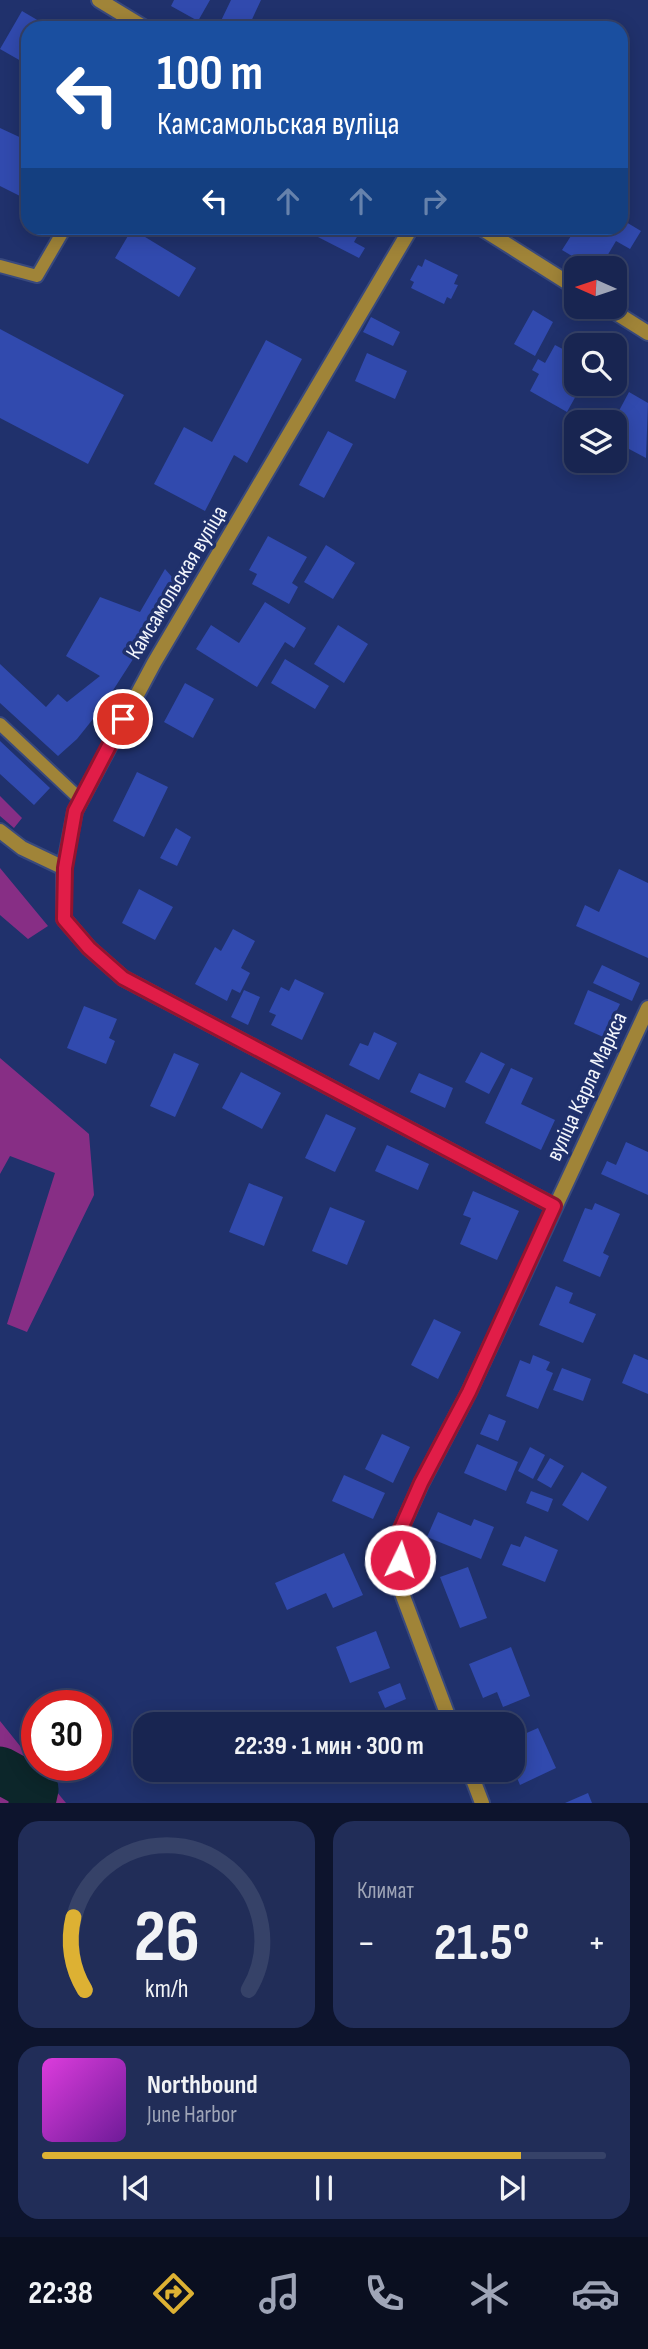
<!DOCTYPE html>
<html lang="ru">
<head>
<meta charset="utf-8">
<style>
	body { margin:0; font-family:"Sofia Sans Condensed",sans-serif; background:#212d58; color:#f1f3f6; height:100vh; display:flex; flex-direction:column; font-size:26px; white-space:nowrap }
	* { box-sizing:border-box; margin:0 }
	p { font-size:23px; color:#9fa5b7 }
	.icon { flex:none; width:38px; height:38px; fill:none; stroke:currentColor; stroke-width:2; stroke-linecap:round; stroke-linejoin:round }
	.map { position:relative; height:1803px; overflow:hidden }
	.panel { display:flex; flex-direction:column; gap:18px; padding:18px; background:#0d142d; flex:1 }
	.panel>* { flex:none }
	.banner { position:absolute; left:21px; top:21px; width:607px; height:214px; border-radius:21px; box-shadow:0 4px 18px #0003,0 0 0 2px #364268; background:#1a4fa0; color:#fff; overflow:hidden }
	.needle { width:46px; rotate:273deg }
	.buttons { position:absolute; left:564px; top:256px; display:grid; gap:14px }
	.buttons a { display:grid; place-items:center; width:63px; height:63px; border-radius:14px; background:#182551; box-shadow:0 4px 18px #0003,0 0 0 2px #364268; font-size:35px }
	.speed { position:absolute; left:21px; top:1690px; display:flex; gap:14px; font-size:35px; font-weight:700; text-align:center }
	.speed>* { display:grid; place-content:center; width:91px; height:91px; border-radius:50%; background:#182551; box-shadow:0 4px 18px #0003,0 0 0 2px #364268; line-height:1 }
	.speed .limit { border:10px solid #d22; background:#fff; color:#111 }
	.pin { position:absolute; display:grid; place-items:center; width:60px; height:60px; color:#fff; margin:-30px; border:4px solid #fff; border-radius:50%; box-shadow:0 2px 7px #0007 }
	.me { position:absolute; width:77px; margin:-38px; rotate:4deg; stroke-linejoin:round; filter:drop-shadow(0 0 5px #0008) }
	.turn { display:flex; align-items:center; gap:24px; height:147px; padding:0 21px; font-size:32px }
	.turn .icon { width:91px; height:91px; stroke-width:2.5 }
	.turn b { display:block; font-size:49px; line-height:60px }
	.lanes { display:flex; align-items:center; height:66px; padding:0 21px; background:#0003; justify-content:center; gap:35px; direction:ltr }
	.lanes .off { opacity:.35 }
	.big { font-size:52px; font-weight:700; line-height:1.1 }
	.panel .widget { flex:1; display:flex; flex-direction:column; justify-content:center; gap:10px; min-width:0; padding:0 24px; border-radius:21px; background:#212d58 }
	.panel .dial { align-items:center; gap:0 }
	.dial svg { height:182px; overflow:visible; fill:none; stroke:#364268; stroke-width:7; stroke-linecap:round; text-anchor:middle }
	.dial text { fill:#f1f3f6; stroke:none }
	.song { display:flex; align-items:center; gap:21px }
	.cover { width:84px; height:84px; border-radius:10px; background:linear-gradient(135deg,hsl(300 70% 55%),hsl(280 70% 35%)) }
	.played { height:7px; border-radius:4px; background:linear-gradient(90deg,#ddb133 85%,#364268 85%) }
	.keys { display:flex; justify-content:space-around; direction:ltr }
	.heat { display:flex; justify-content:space-between; align-items:center; font-size:38px; direction:ltr }
	.panel .tiles { flex:1; display:grid; gap:18px; grid-template-columns:1fr 1fr }
	.widget:last-child { grid-column:span 2 }
	.trip { position:absolute; left:133px; top:1712px; width:392px; height:70px; border-radius:21px; background:#182551; box-shadow:0 4px 18px #0003,0 0 0 2px #364268; font-weight:700; line-height:70px; text-align:center }
	.menu { display:flex; height:112px; justify-content:space-around; align-items:center; background:#0a0f20; color:#9fa5b7 }
	.menu .icon { width:49px; height:49px }
	.menu .on { color:#ddb133 }
	.menu b { font-size:32px; color:#f1f3f6 }
	.map>svg:first-child { display:block }
	.green { fill:#872e85 }
	.lines { fill:none; stroke-linecap:round; stroke-linejoin:round }
	.river { stroke:#0c262a; stroke-width:47 }
	.building { fill:#314aae }
	.service-casing { stroke:#39497d; stroke-width:16 }
	.minor-casing { stroke:#39497d; stroke-width:18 }
	.tertiary-casing { stroke:#39497d; stroke-width:18 }
	.service { stroke:#a08438; stroke-width:12 }
	.minor { stroke:#a08438; stroke-width:14 }
	.tertiary { stroke:#a08438; stroke-width:14 }
	.route-casing { stroke:#92132f; stroke-width:18 }
	.route { stroke:#e11d48; stroke-width:12 }
	.labels { text-anchor:middle; stroke-width:7; stroke-linejoin:round; paint-order:stroke }
	.street-label { font-size:23px; fill:#f2f5fc; stroke:#20316c }
</style>
</head>
<body>
<div class="map">
<svg width="648" height="1803" viewBox="0 0 648 1803">
	<rect width="100%" height="100%" fill="#20316c"/>
	<!-- green -->
	<path class="green" d="M0,796L22,818L14,828L0,816Z
		M0,868L48,926L28,939L0,915Z
		M0,1058L89,1134L94,1195L27,1332L7,1324L55,1173L10,1156L0,1174Z
		M0,1721L61,1797L66,1803H0Z"/>
	<g class="lines">
		<!-- river -->
		<path class="river" d="M0,1770L35,1789L32,1803"/>
	</g>
	<!-- building -->
	<path class="building" d="M174,0H210L198,21L171,6Z
		M231,0H261L248,28L218,27Z
		M22,11L51,28H28V65L0,49Z
		M0,128L28,141V200L0,186Z
		M621,219L641,231L630,249L616,241L600,268H592L562,250L576,228H621Z
		M321,228H362L354,242L365,248L359,258L316,236Z
		M132,229L196,268L179,297L115,258Z
		M425,259L458,275L454,284L458,285L451,299L447,297L444,304L411,288L414,282L410,280L418,265L422,267Z
		M533,310L553,322L535,356L514,344Z
		M371,317L400,332L393,346L363,332Z
		M0,329L124,395L88,464L0,418Z
		M266,340L302,359L247,463L234,455L205,511L154,484L184,427L212,442Z
		M555,345L576,356V383H583L567,412L530,391L539,374L532,370L538,359L545,363Z
		M367,353L407,371L395,399L355,381Z
		M629,392L648,403L646,458L614,441L613,422Z
		M328,431L353,444L324,498L299,485Z
		M268,536L307,557L292,583L298,587L289,604L252,584L257,574L249,570Z
		M326,545L355,563L333,599L304,582Z
		M165,569L180,586L101,709L77,739L58,756L0,703V664L46,707L58,694L67,702L100,676L66,656L100,597L140,612Z
		M265,602L306,628L294,648L285,642L257,687L196,649L211,625L239,643Z
		M338,625L368,644L344,683L314,664Z
		M285,659L329,686L315,709L271,683Z
		M185,683L214,699L193,738L164,722Z
		M0,741L50,788L34,805L0,774Z
		M137,772L168,787L144,837L113,821Z
		M176,828L191,837L177,866L160,858Z
		M619,869L648,883V958L576,926L585,905L599,912Z
		M139,889L173,907L155,940L122,923Z
		M233,929L255,941L241,968L250,973L240,993L232,989L227,1001L195,984L215,947L221,951Z
		M602,965L640,983L632,1001L593,983Z
		M295,979L324,993L302,1040L271,1025L276,1015L269,1012L281,987L289,991Z
		M244,990L260,997L248,1025L231,1017Z
		M588,990L620,1004L614,1016L620,1018L610,1040L574,1024Z
		M84,1006L117,1019L109,1038L115,1041L106,1064L67,1048Z
		M374,1032L397,1043L379,1080L349,1065L360,1043L368,1046Z
		M481,1052L505,1064L489,1094L465,1082Z
		M174,1053L199,1064L175,1117L150,1106Z
		M511,1068L533,1078L521,1104L555,1120L541,1150L485,1123Z
		M241,1072L281,1093L262,1129L222,1108Z
		M419,1073L453,1088L445,1108L410,1092Z
		M326,1114L356,1128L335,1172L305,1158Z
		M626,1142L648,1152V1195L601,1174L607,1161L616,1165Z
		M387,1145L429,1164L418,1190L375,1171Z
		M249,1183L283,1197L264,1246L229,1232Z
		M473,1191L519,1211L497,1260L460,1244L471,1218L463,1215Z
		M595,1203L620,1214L603,1253L609,1256L600,1277L563,1261L585,1208L592,1210Z
		M330,1207L365,1221L347,1265L312,1251Z
		M556,1286L573,1293L569,1303L596,1314L583,1343L539,1325Z
		M434,1319L461,1332L438,1379L411,1365Z
		M634,1354L648,1360V1394L622,1383Z
		M533,1355L550,1362L546,1370L553,1373L538,1409L506,1396L520,1360L530,1364Z
		M562,1368L591,1379L583,1401L553,1390Z
		M489,1414L506,1421L498,1441L480,1434Z
		M382,1434L410,1447L393,1483L365,1469Z
		M477,1444L518,1462L506,1491L464,1473Z
		M530,1447L545,1455L533,1479L518,1471Z
		M550,1458L564,1466L551,1488L537,1480Z
		M582,1472L607,1487L588,1521L562,1505Z
		M344,1475L385,1493L373,1519L332,1501Z
		M531,1491L553,1499L548,1512L526,1503Z
		M438,1512L471,1526L474,1519L494,1527L481,1559L427,1537Z
		M525,1536L558,1550L545,1582L502,1565L511,1544L520,1547Z
		M344,1553L363,1595L333,1608L326,1593L287,1610L275,1583Z
		M468,1567L487,1618L460,1628L440,1577Z
		M376,1631L390,1668L350,1683L336,1647Z
		M511,1647L530,1696L503,1707L497,1692L483,1698L469,1664Z
		M400,1683L406,1699L385,1708L378,1692Z
		M538,1728L556,1768L520,1785L513,1768V1739Z
		M588,1793L592,1803H565Z"/>
	<g class="lines">
		<!-- service casing -->
		<g class="service-casing">
			<path id="service" d="M0,266L37,276L65,228
				M0,724L81,800"/>
		</g>
		<!-- minor casing -->
		<g class="minor-casing">
			<path id="minor" d="M411,228L154,663L75,811L64,868V919L89,948L123,978L554,1206
				M0,831L22,848L64,868
				M451,1724L400,1588L399,1533L421,1484L469,1392L648,1008
				M469,1769L482,1803"/>
		</g>
		<!-- tertiary casing -->
		<g class="tertiary-casing">
			<path id="tertiary" d="M99,0L145,28
				M481,228L576,288
				M605,306L648,333"/>
		</g>
		<!-- service -->
		<use href="#service" class="service"/>
		<!-- minor -->
		<use href="#minor" class="minor"/>
		<!-- tertiary -->
		<use href="#tertiary" class="tertiary"/>
	</g>
	<g class="lines">
		<!-- route casing -->
		<g class="route-casing">
			<path id="route" d="M123,719L75,811L65,868L64,919L89,948L123,978L554,1206L469,1392L421,1483L399,1533L400,1560"/>
		</g>
		<!-- route -->
		<use href="#route" class="route"/>
	</g>
	<g class="labels">
		<!-- street labels -->
		<g class="street-label">
			<text transform="translate(176 582) rotate(-59)" y="8">Камсамольская вуліца</text>
			<text transform="translate(586 1086) rotate(-65)" y="8">вуліца Карла Маркса</text>
		</g>
	</g>
</svg>
<div class="buttons">
<a><svg class="needle" viewBox="-14 -14 28 28"><path d="M0-13l5 13h-10z" fill="#e53935"/><path d="M0 13l5-13h-10z" fill="#9fa5b7"/></svg></a>
<a><svg class="icon" aria-label="search" viewBox="0 0 24 24"><circle cx="10" cy="10" r="6"/><path d="M15 15l6 6"/></svg></a>
<a><svg class="icon" aria-label="layers" viewBox="0 0 24 24"><path d="M12 4l9 5-9 5-9-5zM3 14l9 5 9-5"/></svg></a>
</div>
<div class="speed"><div class="limit">30</div></div>
<div class="pin" style="left:123px;top:719px;background:#d93025"><svg class="icon" aria-label="arrive" viewBox="0 0 24 24"><path d="M6 21V4h12l-3 4 3 4H6"/></svg></div>
<svg class="me" style="left:400px;top:1560px" viewBox="-20 -20 40 40"><circle r="17" fill="#e11d48" stroke="#fff" stroke-width="3"/><path d="M0-11L8 9 0 5-8 9z" fill="#fff"/></svg>
<div class="trip">22:39 · 1 мин · 300 m</div>
<div class="banner">
<div class="turn"><svg class="icon" aria-label="left" viewBox="0 0 24 24"><path d="M17 20v-9H6M10 6l-5 5 5 5"/></svg><div><b>100 m</b>Камсамольская вуліца</div></div>
<div class="lanes"><svg class="icon" aria-label="left" viewBox="0 0 24 24"><path d="M17 20v-9H6M10 6l-5 5 5 5"/></svg><svg class="icon off" aria-label="ahead" viewBox="0 0 24 24"><path d="M12 20V5M6 11l6-6 6 6"/></svg><svg class="icon off" aria-label="ahead" viewBox="0 0 24 24"><path d="M12 20V5M6 11l6-6 6 6"/></svg><svg class="icon off" aria-label="right" viewBox="0 0 24 24"><path d="M7 20v-9h11M14 6l5 5-5 5"/></svg></div>
</div>
</div>
<section class="panel">
<div class="tiles">
<div class="widget dial"><svg viewBox="0 0 100 80">
<path d="M14 69A42 42 0 1 1 86 69"/>
<path d="M14 69A42 42 0 0 1 9 37" stroke="#ddb133"/>
<text x="50" y="56" font-size="32" font-weight="700">26</text>
<text x="50" y="72" font-size="11">km/h</text>
</svg></div>
<div class="widget"><p>Климат</p>
<div class="heat"><a>−</a><b class="big">21.5°</b><a>+</a></div>
</div>
<div class="widget">
<div class="song"><i class="cover"></i><div><b>Northbound</b><p>June Harbor</p></div></div>
<div class="played"></div>
<div class="keys"><svg class="icon" aria-label="previous" viewBox="0 0 24 24"><path d="M18 5L8 12l10 7zM5 5v14"/></svg><svg class="icon" aria-label="pause" viewBox="0 0 24 24"><path d="M8 5v14M16 5v14"/></svg><svg class="icon" aria-label="next" viewBox="0 0 24 24"><path d="M6 5l10 7-10 7zM19 5v14"/></svg></div>
</div>
</div>
</section>
<nav class="menu">
<b>22:38</b>
<svg class="icon on" aria-label="directions" viewBox="0 0 24 24"><path d="M12 3l9 9-9 9-9-9zM9 14v-3h6M13 9l2 2-2 2"/></svg>
<svg class="icon" aria-label="music" viewBox="0 0 24 24"><path d="M9 18V5l10-2v13"/><circle cx="6" cy="18" r="3"/><circle cx="16" cy="16" r="3"/></svg>
<svg class="icon" aria-label="phone" viewBox="0 0 24 24"><path d="M5 4h4l2 5-3 2q2 4 5 5l2-3 5 2v4C11 20 4 13 5 4z"/></svg>
<svg class="icon" aria-label="climate" viewBox="0 0 24 24"><path d="M12 3v18M4 7l16 10M4 17L20 7"/></svg>
<svg class="icon" aria-label="car" viewBox="0 0 24 24"><path d="M5 17H2v-5l4-1 3-4h7l3 4 3 1v5h-3M9 17h6M6 11h13"/><circle cx="7" cy="17" r="2"/><circle cx="17" cy="17" r="2"/></svg>
</nav>
</body>
</html>
